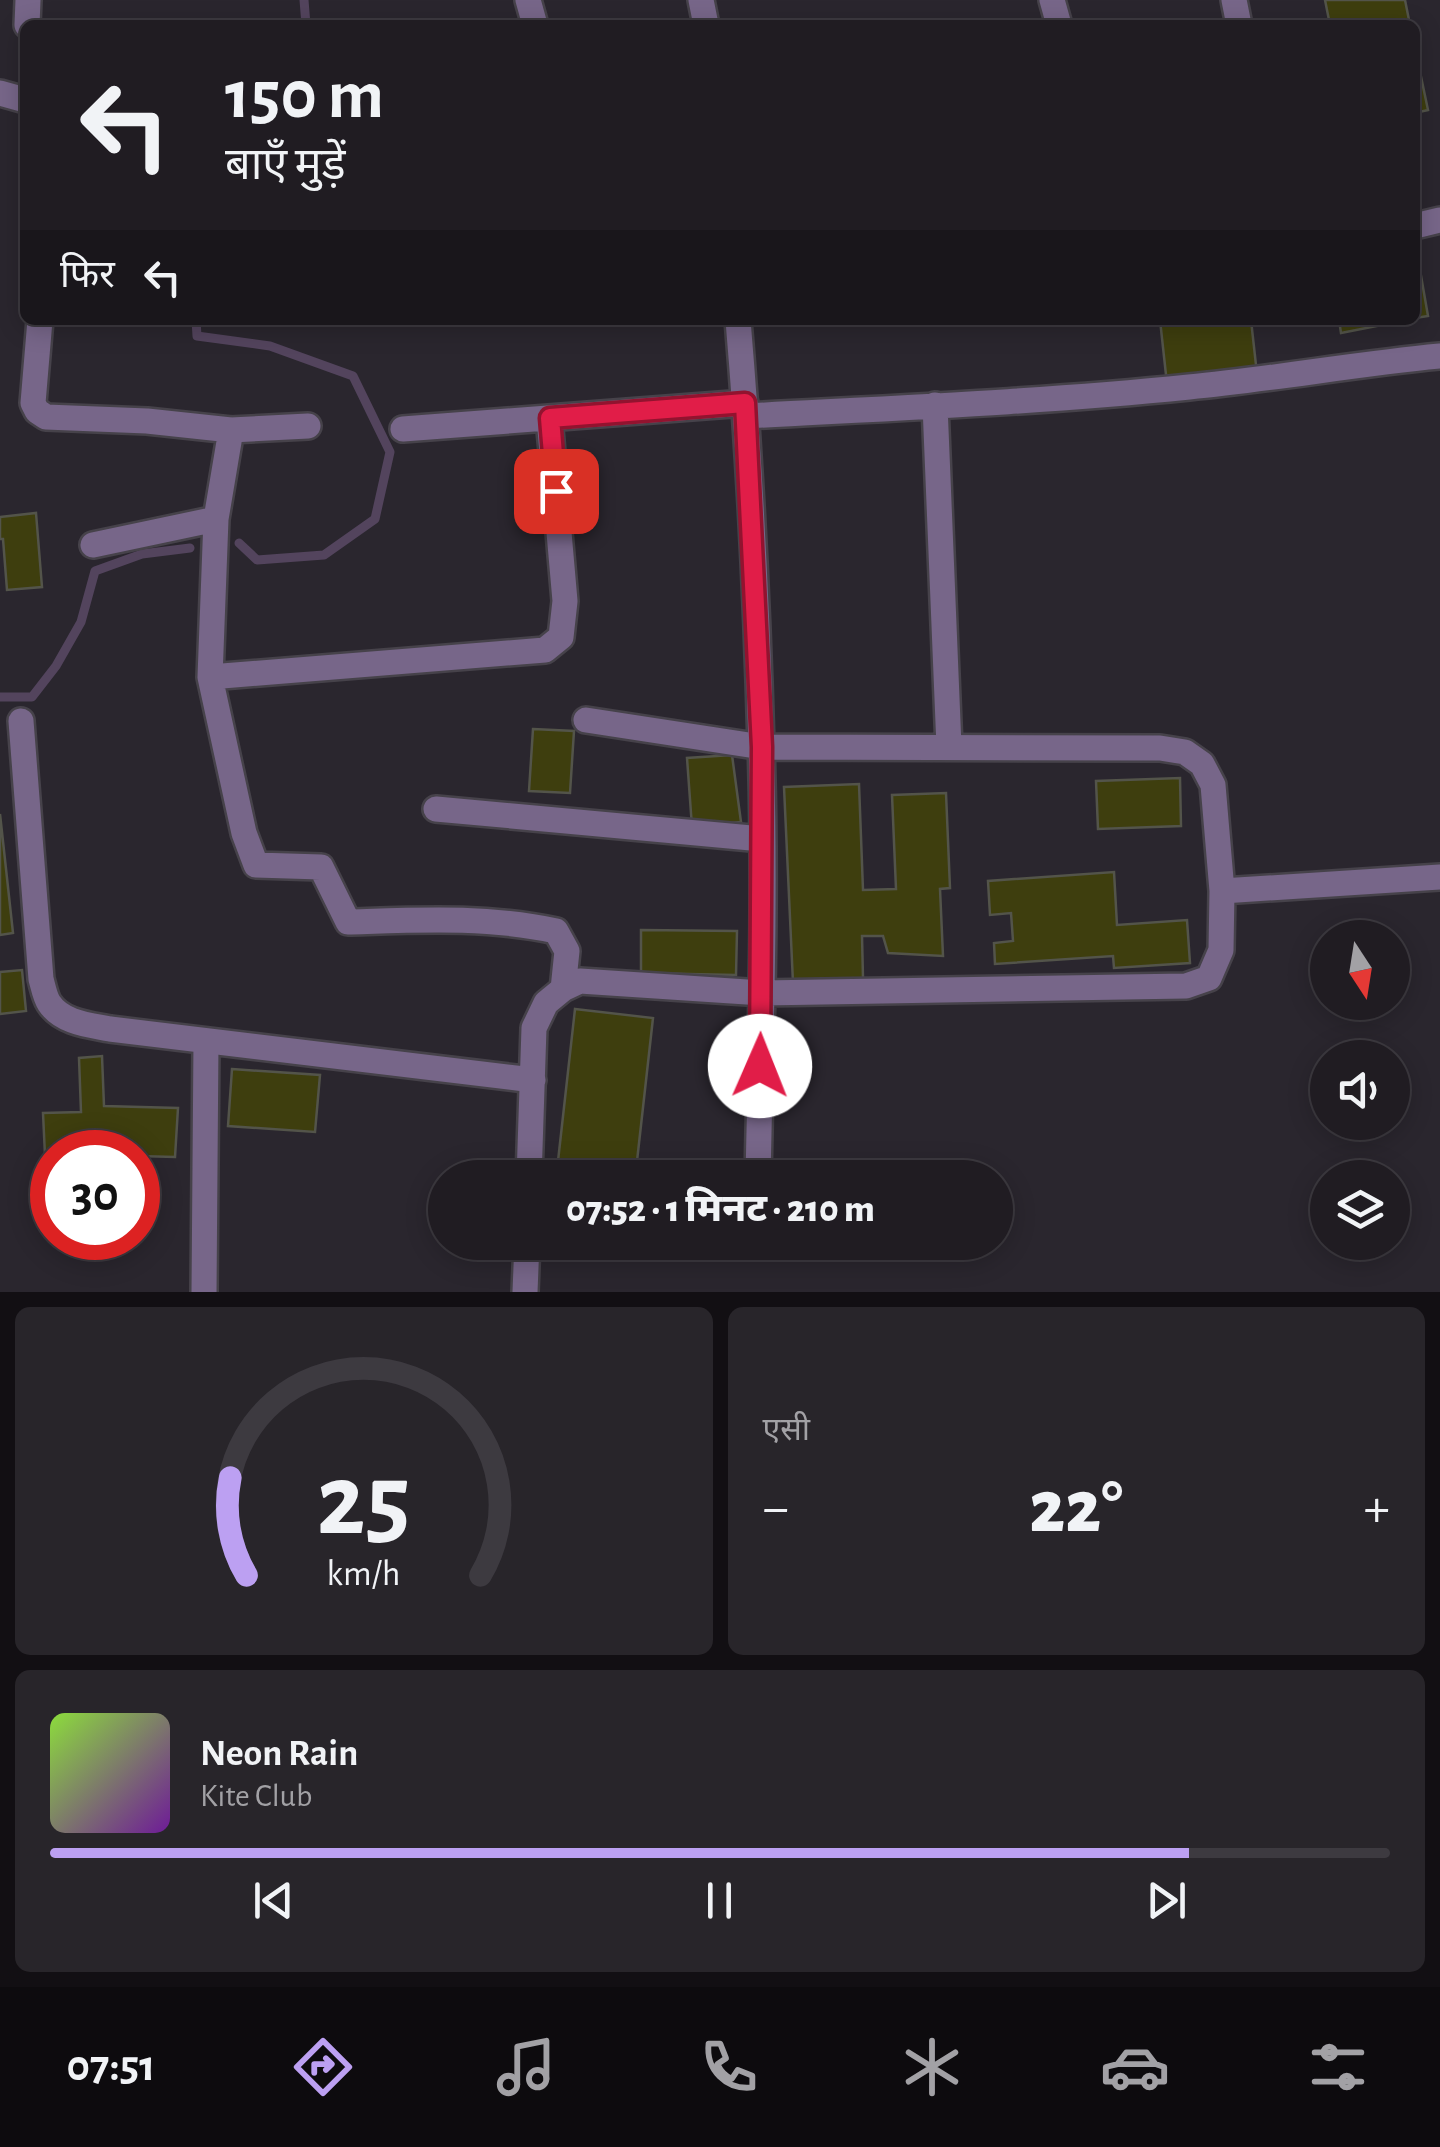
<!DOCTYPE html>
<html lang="hi">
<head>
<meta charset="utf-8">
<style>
	body { margin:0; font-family:"Alegreya Sans","Noto Sans Devanagari",sans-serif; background:#28252a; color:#f1f3f6; height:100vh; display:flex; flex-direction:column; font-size:38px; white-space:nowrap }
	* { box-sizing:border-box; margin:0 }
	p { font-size:32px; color:#a2a1a5 }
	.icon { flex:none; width:55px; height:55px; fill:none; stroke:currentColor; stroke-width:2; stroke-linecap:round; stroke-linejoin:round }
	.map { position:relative; height:1292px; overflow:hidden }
	.details { display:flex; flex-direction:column; gap:15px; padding:15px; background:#120f13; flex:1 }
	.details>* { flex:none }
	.hud { position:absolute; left:20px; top:20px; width:1400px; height:305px; border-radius:15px; box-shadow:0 5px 25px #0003,0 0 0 2px #3d3a40; background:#201c22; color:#f1f3f6; overflow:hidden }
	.needle { width:65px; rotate:168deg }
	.controls { position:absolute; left:1310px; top:920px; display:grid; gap:20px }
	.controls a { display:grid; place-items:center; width:100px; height:100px; border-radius:50%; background:#201c22; box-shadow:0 5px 25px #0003,0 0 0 2px #3d3a40; font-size:50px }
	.speed { position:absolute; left:30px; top:1130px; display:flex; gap:20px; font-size:50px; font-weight:700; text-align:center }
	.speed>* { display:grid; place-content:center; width:130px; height:130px; border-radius:50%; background:#201c22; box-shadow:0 5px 25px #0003,0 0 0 2px #3d3a40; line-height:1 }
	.speed .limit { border:15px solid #d22; background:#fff; color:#111 }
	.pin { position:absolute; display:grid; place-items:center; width:85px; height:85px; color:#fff; margin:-42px; border-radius:20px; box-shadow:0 5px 15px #0006 }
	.me { position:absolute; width:110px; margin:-55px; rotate:1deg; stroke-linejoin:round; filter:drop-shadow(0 0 8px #0008) }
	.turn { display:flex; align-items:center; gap:35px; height:210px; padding:0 40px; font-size:45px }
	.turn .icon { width:130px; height:130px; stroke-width:2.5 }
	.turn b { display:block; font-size:70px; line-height:85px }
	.then { display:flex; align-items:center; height:95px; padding:0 40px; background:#0003; gap:20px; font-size:38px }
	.big { font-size:75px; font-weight:800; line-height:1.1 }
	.details .tile { flex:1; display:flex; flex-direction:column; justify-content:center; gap:15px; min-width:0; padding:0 35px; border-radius:15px; background:#28252a }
	.details .dial { align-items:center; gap:0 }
	.dial svg { height:260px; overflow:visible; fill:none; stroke:#3d3a40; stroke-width:7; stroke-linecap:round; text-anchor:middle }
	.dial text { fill:#f1f3f6; stroke:none }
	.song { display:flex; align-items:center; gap:30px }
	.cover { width:120px; height:120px; border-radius:15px; background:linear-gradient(135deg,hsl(90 70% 55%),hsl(280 70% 35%)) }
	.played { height:10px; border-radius:5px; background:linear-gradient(90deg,#bca0f2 85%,#3d3a40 85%) }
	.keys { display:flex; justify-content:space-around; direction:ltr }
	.heat { display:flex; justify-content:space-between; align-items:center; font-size:55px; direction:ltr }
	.details .tiles { flex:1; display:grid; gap:15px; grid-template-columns:1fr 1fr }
	.tile:last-child { grid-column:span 2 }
	.trip { position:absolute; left:428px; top:1160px; width:585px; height:100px; border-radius:50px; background:#201c22; box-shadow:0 5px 25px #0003,0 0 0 2px #3d3a40; font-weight:800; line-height:100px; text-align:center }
	.tabs { display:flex; height:160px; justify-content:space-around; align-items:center; background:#0d0b0e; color:#a2a1a5 }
	.tabs .icon { width:70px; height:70px }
	.tabs .current { color:#bca0f2 }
	.tabs b { font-size:45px; color:#f1f3f6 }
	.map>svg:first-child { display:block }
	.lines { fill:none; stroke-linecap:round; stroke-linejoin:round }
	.stream { stroke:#53445d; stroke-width:9 }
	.building { fill:#3e3e0e; stroke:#53544a; stroke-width:2.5 }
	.minor-casing { stroke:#46424a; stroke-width:30 }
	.minor { stroke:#776689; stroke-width:25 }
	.route-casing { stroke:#92132f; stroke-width:25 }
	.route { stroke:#e11d48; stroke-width:18 }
</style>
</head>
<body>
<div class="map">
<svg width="1440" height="1292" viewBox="0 0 1440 1292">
	<rect width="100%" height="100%" fill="#2a262e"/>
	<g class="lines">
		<!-- stream -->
		<path class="stream" d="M304,0L306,25
			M196,320L197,336L270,346L353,376L390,452L375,519L324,555L257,560L239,543
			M0,697H32L56,666L81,622L95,571L142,554L190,548"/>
	</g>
	<!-- building -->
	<path class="building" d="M1325,0H1405L1410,25H1330Z
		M1415,48L1428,110L1415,113Z
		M1420,270L1428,316L1415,318V271Z
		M1160,320H1251L1257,374L1167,384Z
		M1339,320H1407L1341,333Z
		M36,513L42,587L7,590L3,539H0V517Z
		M533,729L574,731L570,793L529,791Z
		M732,755L741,822L692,827L687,758Z
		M1180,778L1181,826L1098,829L1096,781Z
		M859,784L863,890L896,889L892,795L946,793L950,888L940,889L943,956L888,953L883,936H862L863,978L793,983L784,787Z
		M0,814L13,933L0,935Z
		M1114,872L1117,925L1187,920L1190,963L1114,968L1113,956L995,964L994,943L1013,941L1011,913L990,915L988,881Z
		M641,930L737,931L736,975L641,973Z
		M22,970L26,1011L0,1014V972Z
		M575,1009L653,1018L636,1170L558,1161Z
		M102,1056L104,1106L178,1108L175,1157L138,1156V1152H52V1197L47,1198L43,1113L81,1112L79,1058Z
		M232,1069L320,1075L315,1132L228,1126Z"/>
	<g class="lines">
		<!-- minor casing -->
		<g class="minor-casing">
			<path id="minor" d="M528,0L535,25
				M701,0L706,25
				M1052,0L1059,25
				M1234,0L1239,25
				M27,25L28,0
				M0,93L25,100
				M1415,226L1440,220
				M40,320L33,403L37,411L46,417L147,421L231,430L308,426
				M738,320C750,461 757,603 761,745C766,889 761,1033 758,1178
				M935,405L949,747
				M746,416C894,408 1042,402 1189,387C1273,379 1356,364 1440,356
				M549,418L565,601L561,637L545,650L210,677L244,833L256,865L321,867L348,922C417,920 489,916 556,931L567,951L563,989
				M403,429L745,403
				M93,545L216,519
				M210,677L216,519L231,430
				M21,721L41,979C43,986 45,997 49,1003C62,1023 90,1025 110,1029L533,1080
				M436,809L762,839
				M1222,891L1440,877
				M529,1178L534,1028L546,1003L563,989L580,981L762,993L1186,986L1209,978L1221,950L1222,891L1213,785L1202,764L1185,752L1160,748L762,747L586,720
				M204,1292L206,1041
				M525,1292L527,1242"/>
		</g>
		<!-- minor -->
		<use href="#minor" class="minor"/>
	</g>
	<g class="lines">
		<!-- route casing -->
		<g class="route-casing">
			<path id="route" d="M556,491L550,418L745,403L762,747L760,1066"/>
		</g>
		<!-- route -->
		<use href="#route" class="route"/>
	</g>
</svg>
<div class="controls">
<a><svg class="needle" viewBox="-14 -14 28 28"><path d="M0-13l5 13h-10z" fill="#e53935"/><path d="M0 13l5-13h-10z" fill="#a2a1a5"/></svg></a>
<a><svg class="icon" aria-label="sound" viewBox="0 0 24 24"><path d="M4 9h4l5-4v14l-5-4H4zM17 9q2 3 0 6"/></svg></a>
<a><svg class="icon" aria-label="layers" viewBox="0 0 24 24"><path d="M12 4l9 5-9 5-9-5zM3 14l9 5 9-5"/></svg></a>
</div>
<div class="speed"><div class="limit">30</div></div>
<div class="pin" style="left:556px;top:491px;background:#d93025"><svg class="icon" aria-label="arrive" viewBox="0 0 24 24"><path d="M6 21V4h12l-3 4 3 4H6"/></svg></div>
<svg class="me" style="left:760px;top:1066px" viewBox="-20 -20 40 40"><circle r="19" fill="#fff"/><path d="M0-13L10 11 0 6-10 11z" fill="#e11d48"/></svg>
<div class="trip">07:52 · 1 मिनट · 210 m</div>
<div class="hud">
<div class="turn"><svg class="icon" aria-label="left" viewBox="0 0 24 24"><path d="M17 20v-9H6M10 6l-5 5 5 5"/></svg><div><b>150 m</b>बाएँ मुड़ें</div></div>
<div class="then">फिर<svg class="icon" aria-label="left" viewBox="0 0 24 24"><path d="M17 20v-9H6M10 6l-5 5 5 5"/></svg></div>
</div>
</div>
<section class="details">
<div class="tiles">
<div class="tile dial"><svg viewBox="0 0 100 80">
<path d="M14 69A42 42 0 1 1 86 69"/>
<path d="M14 69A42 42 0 0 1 9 39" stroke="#bca0f2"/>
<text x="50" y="56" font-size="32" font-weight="700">25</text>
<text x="50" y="72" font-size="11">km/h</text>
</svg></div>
<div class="tile"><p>एसी</p>
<div class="heat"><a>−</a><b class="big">22°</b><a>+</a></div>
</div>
<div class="tile">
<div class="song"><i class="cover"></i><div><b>Neon Rain</b><p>Kite Club</p></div></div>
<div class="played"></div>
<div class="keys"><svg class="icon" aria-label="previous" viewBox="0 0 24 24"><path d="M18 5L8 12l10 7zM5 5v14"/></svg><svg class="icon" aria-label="pause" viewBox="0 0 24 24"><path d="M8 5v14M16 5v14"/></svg><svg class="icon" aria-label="next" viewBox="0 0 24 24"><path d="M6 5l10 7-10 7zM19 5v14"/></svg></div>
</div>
</div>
</section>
<nav class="tabs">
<b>07:51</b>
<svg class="icon current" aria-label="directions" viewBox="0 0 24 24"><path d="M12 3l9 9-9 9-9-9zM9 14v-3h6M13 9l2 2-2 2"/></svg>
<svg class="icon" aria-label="music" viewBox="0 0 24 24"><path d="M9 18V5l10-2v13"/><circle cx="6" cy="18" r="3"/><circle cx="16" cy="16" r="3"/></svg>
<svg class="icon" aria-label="phone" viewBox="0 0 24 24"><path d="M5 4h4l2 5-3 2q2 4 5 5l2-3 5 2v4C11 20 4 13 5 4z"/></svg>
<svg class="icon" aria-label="climate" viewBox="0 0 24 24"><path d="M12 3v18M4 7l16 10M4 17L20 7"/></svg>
<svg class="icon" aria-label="car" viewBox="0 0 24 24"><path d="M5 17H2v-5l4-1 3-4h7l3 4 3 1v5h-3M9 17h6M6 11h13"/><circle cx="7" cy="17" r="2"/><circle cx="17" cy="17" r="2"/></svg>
<svg class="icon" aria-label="filters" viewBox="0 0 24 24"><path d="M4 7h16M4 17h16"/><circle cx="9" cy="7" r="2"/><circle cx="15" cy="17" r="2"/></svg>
</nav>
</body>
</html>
